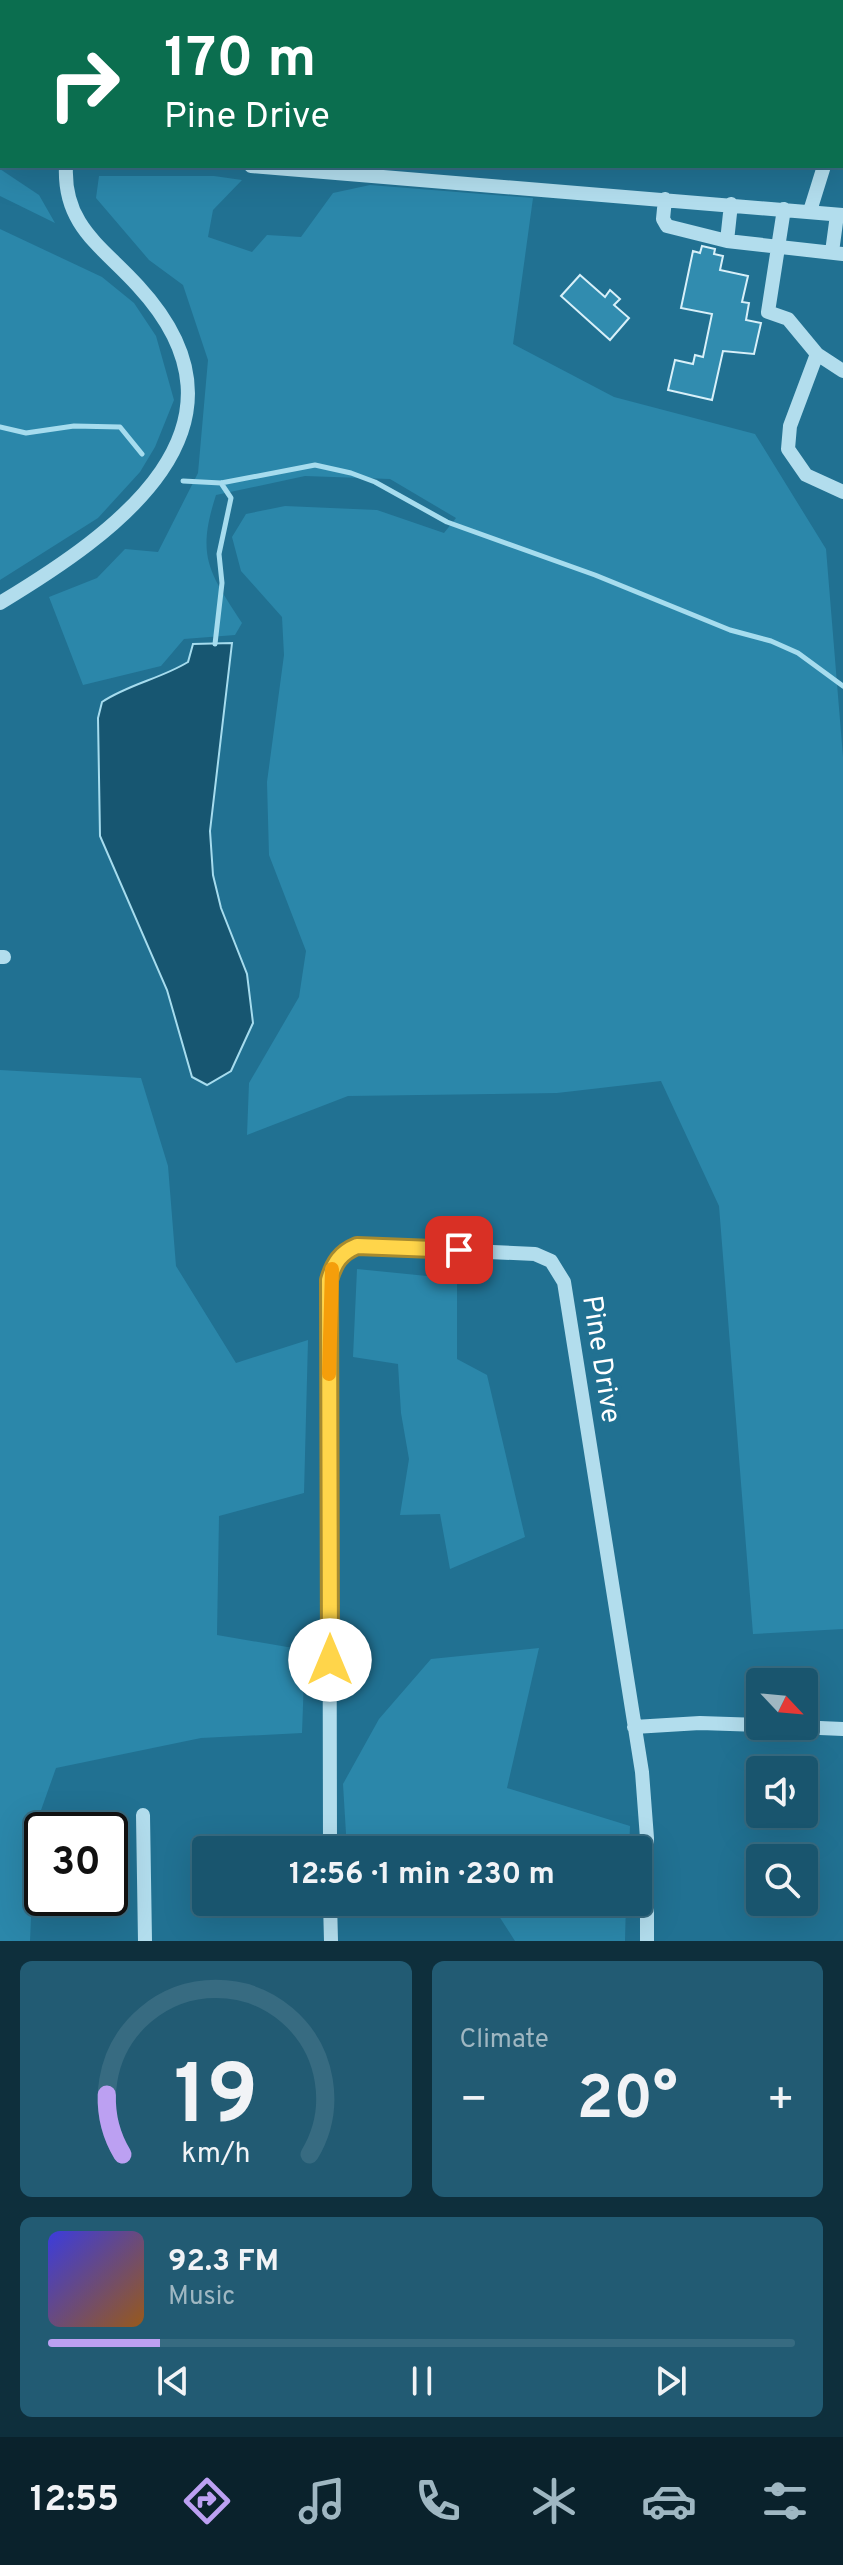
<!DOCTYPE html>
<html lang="en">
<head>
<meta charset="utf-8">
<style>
	body { margin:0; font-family:Overpass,sans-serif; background:#225b73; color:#f1f3f6; height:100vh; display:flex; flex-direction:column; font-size:30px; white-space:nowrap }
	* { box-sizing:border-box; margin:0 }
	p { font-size:26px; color:#9fb7c2 }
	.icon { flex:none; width:44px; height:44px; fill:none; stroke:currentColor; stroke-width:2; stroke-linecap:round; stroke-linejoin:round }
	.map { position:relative; height:1941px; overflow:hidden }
	.sheet { display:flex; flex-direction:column; gap:20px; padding:20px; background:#0e2f3c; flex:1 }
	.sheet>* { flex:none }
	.guide { position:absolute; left:0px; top:0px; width:844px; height:168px; box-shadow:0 8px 32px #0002,0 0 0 2px #376b81; background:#0b6e4f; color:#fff; overflow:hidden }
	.needle { width:52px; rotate:116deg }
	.fabs { position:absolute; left:746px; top:1668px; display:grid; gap:16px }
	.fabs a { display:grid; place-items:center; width:72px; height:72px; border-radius:8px; background:#19556e; box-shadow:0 8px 32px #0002,0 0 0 2px #376b81; font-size:40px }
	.speed { position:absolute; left:24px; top:1812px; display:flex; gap:16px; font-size:40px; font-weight:700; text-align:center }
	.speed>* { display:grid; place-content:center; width:104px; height:104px; border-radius:50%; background:#19556e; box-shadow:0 8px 32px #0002,0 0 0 2px #376b81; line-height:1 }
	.speed .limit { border:4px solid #111; border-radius:12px; background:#fff; color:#111 }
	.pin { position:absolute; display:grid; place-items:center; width:68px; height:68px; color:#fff; margin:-34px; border-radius:16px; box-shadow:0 4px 12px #0006 }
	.me { position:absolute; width:88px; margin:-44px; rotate:0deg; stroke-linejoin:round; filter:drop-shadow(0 0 6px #0008) }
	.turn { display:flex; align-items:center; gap:28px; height:168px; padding:0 32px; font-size:36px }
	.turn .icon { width:104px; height:104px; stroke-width:2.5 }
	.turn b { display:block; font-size:56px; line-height:68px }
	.big { font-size:60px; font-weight:700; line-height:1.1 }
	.sheet .tile { flex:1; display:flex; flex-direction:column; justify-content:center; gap:12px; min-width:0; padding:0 28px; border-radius:12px; background:#225b73 }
	.sheet .dial { align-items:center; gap:0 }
	.dial svg { height:208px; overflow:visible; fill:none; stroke:#376b81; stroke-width:7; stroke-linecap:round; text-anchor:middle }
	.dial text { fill:#f1f3f6; stroke:none }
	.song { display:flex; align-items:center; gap:24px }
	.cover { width:96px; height:96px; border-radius:12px; background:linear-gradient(135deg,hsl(240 70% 55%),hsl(30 70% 35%)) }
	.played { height:8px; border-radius:4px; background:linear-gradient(90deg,#bca0f2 15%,#376b81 15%) }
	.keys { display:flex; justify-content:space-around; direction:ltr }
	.heat { display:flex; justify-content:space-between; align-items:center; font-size:44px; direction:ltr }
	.sheet .tiles { flex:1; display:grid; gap:20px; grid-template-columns:1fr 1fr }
	.tile:last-child { grid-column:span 2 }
	.trip { position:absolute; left:192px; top:1836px; width:460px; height:80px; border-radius:8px; background:#19556e; box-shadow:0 8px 32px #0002,0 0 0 2px #376b81; font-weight:700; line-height:80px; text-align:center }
	.tab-bar { display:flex; height:128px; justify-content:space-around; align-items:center; background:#0a222c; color:#9fb7c2 }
	.tab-bar .icon { width:56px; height:56px }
	.tab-bar .selected { color:#bca0f2 }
	.tab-bar b { font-size:36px; color:#f1f3f6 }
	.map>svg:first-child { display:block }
	.green { fill:#2b87aa }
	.water { fill:#175671; stroke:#a6dcee; stroke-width:2 }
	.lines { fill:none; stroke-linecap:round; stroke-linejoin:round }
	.stream { stroke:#a6dcee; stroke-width:5 }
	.building { fill:#318caf; stroke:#d8f0f9; stroke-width:2 }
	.minor { stroke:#b2dded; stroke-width:14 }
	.route-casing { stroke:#a68a30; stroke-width:20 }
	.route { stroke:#ffd54a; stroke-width:14 }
	.slow { stroke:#f59e0b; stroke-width:14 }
	.labels { text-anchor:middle; stroke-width:8; stroke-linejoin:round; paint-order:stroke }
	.street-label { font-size:28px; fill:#fff; stroke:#217192 }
</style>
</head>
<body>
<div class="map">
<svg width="843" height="1941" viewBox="0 0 843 1941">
	<rect width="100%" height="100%" fill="#217192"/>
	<!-- green -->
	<path class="green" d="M0,0H363L2,2V97Z
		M0,169L39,195L55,223L0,196Z
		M99,176H214L242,180L213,210L208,237L252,252L267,235L301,237L333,193L370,185L533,198L513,344L614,397L755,434L826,549L843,757V1629L753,1634L719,1206L661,1081L557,1093L348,1096L247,1135L249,1083L299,997L306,951L269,855L267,782L284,655L282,617L241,571L232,537L246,514L285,506L377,510L444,533L456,518L390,479L305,476L216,495C196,557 209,572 242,623L235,635L184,639L161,666L83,685L49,597L97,578L125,549L158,552L198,473L208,360L183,285L149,260L96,198Z
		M0,229L102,277L134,303L156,336L174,400L155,447L140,472L98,518L0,580Z
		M0,1070L141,1078L168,1166L176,1266L236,1363L308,1340L304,1493L219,1516L217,1635L305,1650L302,1733L201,1738L56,1768L35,1827L30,1941H0Z
		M357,1269L457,1279V1359L487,1375L525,1537L450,1569L440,1514L400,1515L409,1459L401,1413L398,1364L353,1357Z
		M539,1648L507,1788L630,1826L629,1850H347L343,1784L379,1719L431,1659Z
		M490,1902H626L625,1941H515Z"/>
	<!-- water -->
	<path class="water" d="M232,643L210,831L213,875L221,908L247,974L253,1023L231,1071L207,1085L192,1077L167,990L100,836L98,718L102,702C129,684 160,679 188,662L193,644Z"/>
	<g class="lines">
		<!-- stream -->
		<path class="stream" d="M0,427L26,433L74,426L120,427L142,454
			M183,481L221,483L315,465L351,473L375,482L447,522L595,575L730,630L771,641L798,653L843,686
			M215,644L222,583L219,554L231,498L221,483"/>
	</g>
	<!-- building -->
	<path class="building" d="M702,246L715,249L714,254L723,256L720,270L748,276L742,302L749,303L746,320L761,323L754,354L723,351L712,400L668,390L675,360L693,364L695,355L703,357L712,314L681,308L693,251L700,253Z
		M580,275L605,297L610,290L620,299L614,305L629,318L610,340L561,296Z"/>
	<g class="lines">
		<!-- minor -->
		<path class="minor" d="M754,0L756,2
			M0,148L2,149
			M251,166L843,215
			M665,199L663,219L667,226L727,241
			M731,204L727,241L843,254
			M784,209L768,312L788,319L817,354L843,371
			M810,211L824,166
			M832,252L837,215
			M817,354L790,426L788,449L806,475L843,492
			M0,603C116,533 268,427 138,286C103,247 63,226 66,166
			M0,957H4
			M774,1726L843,1729
			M634,1727L700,1723L760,1725
			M143,1815L145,1941
			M330,1850L329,1280C334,1263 340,1253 357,1246L535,1254L551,1261L564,1282L642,1772L647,1838V1941
			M330,1902L331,1941"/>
	</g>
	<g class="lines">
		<!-- route casing -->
		<g class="route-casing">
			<path id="route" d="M330,1660L329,1280C334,1263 340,1253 357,1246L459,1250"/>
		</g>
		<!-- route -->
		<use href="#route" class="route"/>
		<!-- slow -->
		<path class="slow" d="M329,1374L332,1269"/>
	</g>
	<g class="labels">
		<!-- street labels -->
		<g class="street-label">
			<text transform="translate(603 1359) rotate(81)" y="10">Pine Drive</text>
		</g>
	</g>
</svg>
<div class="fabs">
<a><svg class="needle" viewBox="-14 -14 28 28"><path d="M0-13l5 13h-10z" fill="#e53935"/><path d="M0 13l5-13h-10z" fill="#9fb7c2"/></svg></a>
<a><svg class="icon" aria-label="sound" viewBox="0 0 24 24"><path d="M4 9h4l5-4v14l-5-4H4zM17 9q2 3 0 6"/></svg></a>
<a><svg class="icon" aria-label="search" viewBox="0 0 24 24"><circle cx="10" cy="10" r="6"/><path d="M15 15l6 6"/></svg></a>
</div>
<div class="speed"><div class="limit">30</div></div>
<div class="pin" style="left:459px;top:1250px;background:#d93025"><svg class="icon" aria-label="arrive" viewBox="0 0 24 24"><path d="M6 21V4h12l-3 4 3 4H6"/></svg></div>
<svg class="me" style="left:330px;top:1660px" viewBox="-20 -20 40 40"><circle r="19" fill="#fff"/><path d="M0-13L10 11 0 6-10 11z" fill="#ffd54a"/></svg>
<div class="trip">12:56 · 1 min · 230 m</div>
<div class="guide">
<div class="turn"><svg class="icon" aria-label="right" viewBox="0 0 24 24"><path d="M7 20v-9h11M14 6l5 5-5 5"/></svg><div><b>170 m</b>Pine Drive</div></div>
</div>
</div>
<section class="sheet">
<div class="tiles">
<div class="tile dial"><svg viewBox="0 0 100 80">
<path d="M14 69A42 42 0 1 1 86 69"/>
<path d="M14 69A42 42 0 0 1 8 46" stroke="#bca0f2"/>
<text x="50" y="56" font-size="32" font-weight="700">19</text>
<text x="50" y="72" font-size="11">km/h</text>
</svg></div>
<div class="tile"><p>Climate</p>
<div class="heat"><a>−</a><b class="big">20°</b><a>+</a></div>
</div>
<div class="tile">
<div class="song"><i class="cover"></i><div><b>92.3 FM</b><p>Music</p></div></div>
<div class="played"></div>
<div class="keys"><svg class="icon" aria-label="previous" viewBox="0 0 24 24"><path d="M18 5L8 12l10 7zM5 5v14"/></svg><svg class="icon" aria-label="pause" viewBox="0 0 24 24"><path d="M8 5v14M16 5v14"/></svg><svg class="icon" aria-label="next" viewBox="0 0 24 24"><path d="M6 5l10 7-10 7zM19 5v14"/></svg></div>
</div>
</div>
</section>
<nav class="tab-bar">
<b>12:55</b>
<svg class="icon selected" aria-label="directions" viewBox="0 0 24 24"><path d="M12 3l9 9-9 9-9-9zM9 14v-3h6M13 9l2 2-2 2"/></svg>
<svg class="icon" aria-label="music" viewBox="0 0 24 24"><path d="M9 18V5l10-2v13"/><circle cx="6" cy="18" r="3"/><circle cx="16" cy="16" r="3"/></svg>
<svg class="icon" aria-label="phone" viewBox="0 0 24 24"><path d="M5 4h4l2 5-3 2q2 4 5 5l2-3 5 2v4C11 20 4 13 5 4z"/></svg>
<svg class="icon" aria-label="climate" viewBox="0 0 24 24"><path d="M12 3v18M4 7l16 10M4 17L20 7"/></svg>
<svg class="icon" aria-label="car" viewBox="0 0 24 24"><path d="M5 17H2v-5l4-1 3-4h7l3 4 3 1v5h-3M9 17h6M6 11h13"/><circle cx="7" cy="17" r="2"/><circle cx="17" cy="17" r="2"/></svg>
<svg class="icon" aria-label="filters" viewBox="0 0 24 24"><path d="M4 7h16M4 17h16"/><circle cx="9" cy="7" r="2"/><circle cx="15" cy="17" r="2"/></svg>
</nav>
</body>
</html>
